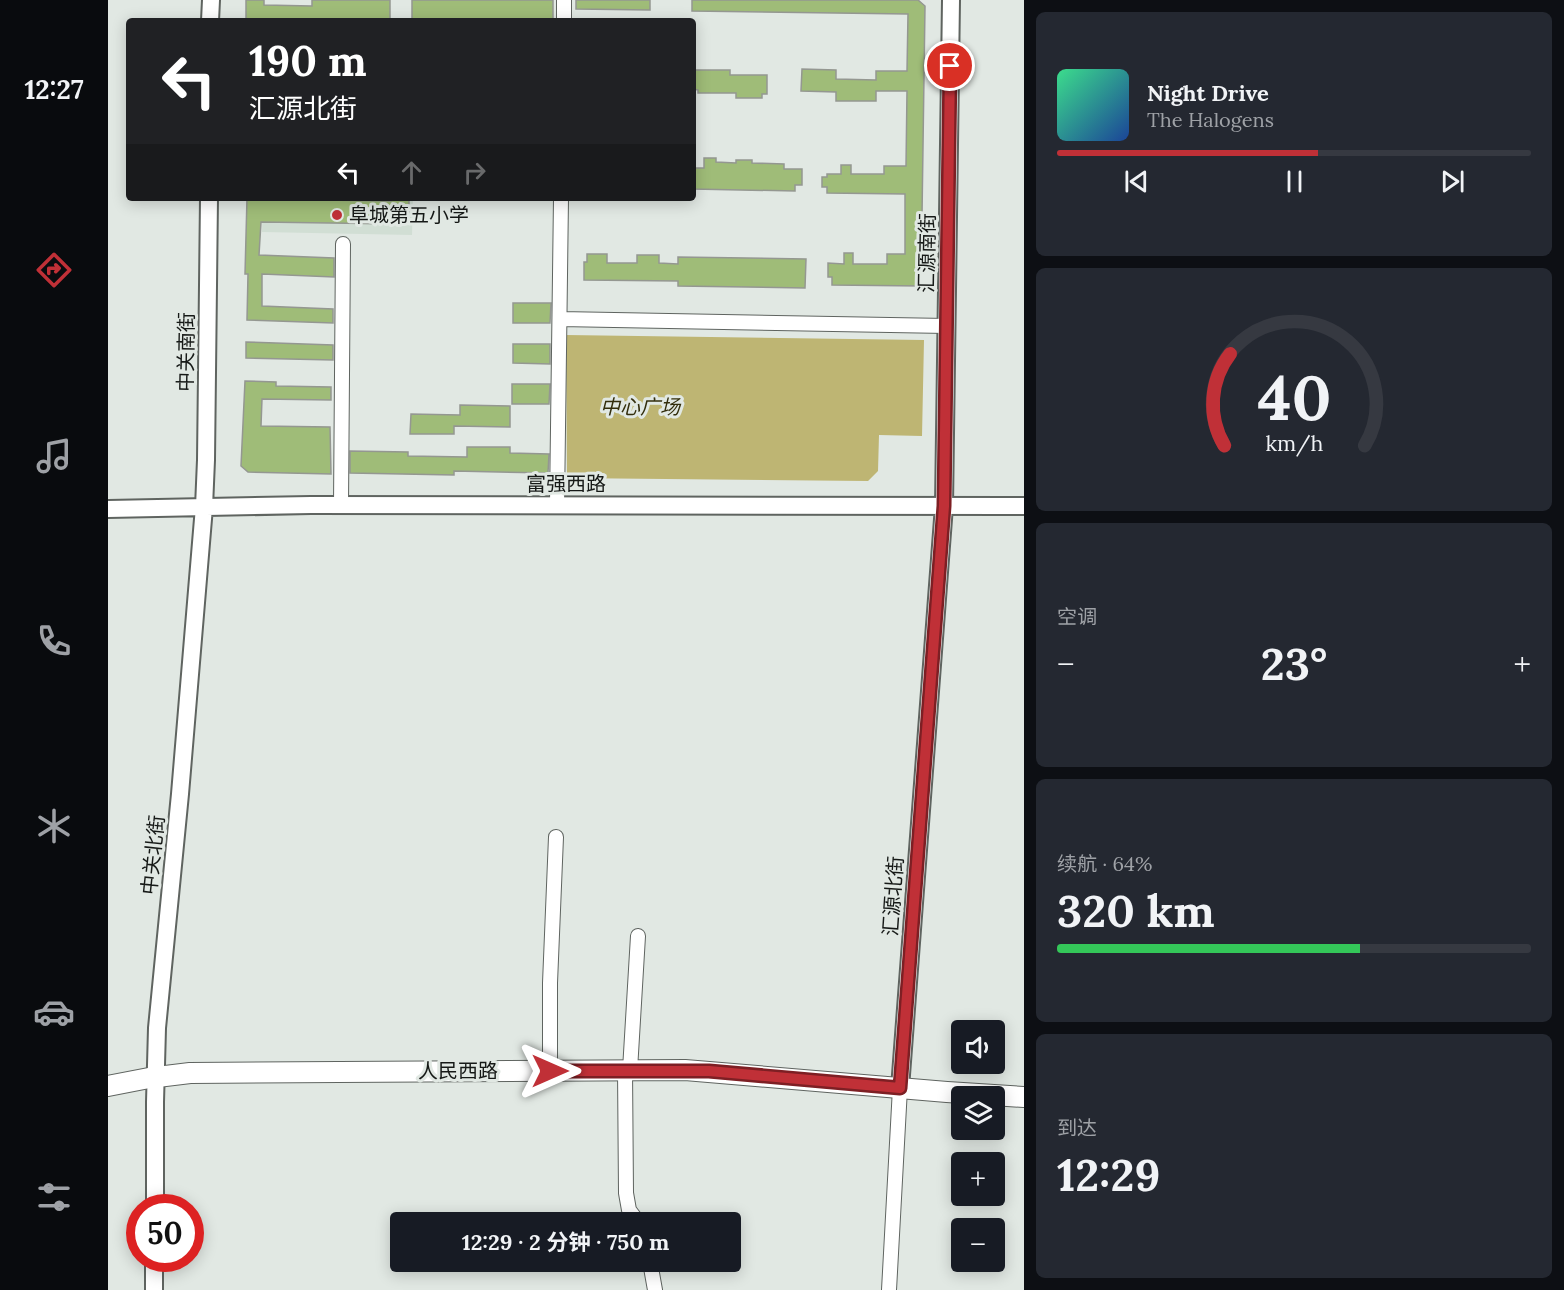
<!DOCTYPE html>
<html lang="zh">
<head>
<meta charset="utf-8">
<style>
	body { margin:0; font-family:Lora,"Noto Sans SC",serif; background:#242831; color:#f1f3f6; height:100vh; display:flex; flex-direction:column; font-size:22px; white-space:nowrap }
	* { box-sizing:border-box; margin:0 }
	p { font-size:20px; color:#9ea1a6 }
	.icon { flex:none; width:33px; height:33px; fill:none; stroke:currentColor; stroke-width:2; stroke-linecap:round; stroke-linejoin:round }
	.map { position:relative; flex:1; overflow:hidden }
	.drawer { display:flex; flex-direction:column; gap:12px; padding:12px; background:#0d0f14; width:540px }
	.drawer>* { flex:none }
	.top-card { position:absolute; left:18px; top:18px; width:570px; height:183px; border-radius:6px; box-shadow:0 3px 15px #0003; background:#202124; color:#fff; overflow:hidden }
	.buttons { position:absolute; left:843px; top:1020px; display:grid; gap:12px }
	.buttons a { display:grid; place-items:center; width:54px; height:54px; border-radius:6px; background:#171b24; box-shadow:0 3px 15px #0003; font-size:30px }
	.speed { position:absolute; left:18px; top:1194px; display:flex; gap:12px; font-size:30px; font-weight:700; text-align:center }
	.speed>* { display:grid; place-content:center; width:78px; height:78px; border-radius:50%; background:#171b24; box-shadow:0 3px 15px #0003; line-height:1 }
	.speed .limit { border:9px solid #d22; background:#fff; color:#111 }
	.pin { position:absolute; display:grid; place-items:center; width:51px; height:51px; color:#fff; margin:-26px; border:3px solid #fff; border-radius:50%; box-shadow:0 2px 6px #0007 }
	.me { position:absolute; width:66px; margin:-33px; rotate:90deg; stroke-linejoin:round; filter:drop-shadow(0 0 4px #0008) }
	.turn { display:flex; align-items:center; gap:21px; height:126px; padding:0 24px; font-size:27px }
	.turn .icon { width:78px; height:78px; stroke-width:2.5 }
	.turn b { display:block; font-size:42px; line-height:51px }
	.lanes { display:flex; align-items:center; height:57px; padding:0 24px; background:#0003; justify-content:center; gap:30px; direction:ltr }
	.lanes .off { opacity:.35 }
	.big { font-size:45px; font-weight:700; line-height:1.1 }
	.drawer .card { flex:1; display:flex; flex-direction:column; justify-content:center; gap:9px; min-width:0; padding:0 21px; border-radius:9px; background:#242831 }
	.drawer .dial { align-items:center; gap:0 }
	.dial svg { height:156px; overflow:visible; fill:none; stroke:#363941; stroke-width:7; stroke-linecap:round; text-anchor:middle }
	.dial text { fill:#f1f3f6; stroke:none }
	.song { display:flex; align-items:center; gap:18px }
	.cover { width:72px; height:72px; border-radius:9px; background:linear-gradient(135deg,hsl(150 70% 55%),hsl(220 70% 35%)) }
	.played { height:6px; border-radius:3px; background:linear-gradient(90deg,#c03037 55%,#363941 55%) }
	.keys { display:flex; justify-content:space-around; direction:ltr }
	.heat { display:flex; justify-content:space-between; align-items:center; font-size:33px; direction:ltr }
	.charge { height:9px; border-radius:4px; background:linear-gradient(90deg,#34c759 64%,#363941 0) }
	.trip { position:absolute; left:282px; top:1212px; width:351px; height:60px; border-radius:6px; background:#171b24; box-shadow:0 3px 15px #0003; font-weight:700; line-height:60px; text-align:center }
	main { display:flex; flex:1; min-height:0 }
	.menu { display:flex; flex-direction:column; width:108px; justify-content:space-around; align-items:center; background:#090b0e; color:#9ea1a6 }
	.menu .icon { width:42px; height:42px }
	.menu .selected { color:#c03037 }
	.menu b { font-size:27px; color:#f1f3f6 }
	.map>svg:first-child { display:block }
	.built { fill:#d1ded4 }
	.green { fill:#beb573 }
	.building { fill:#9fbc78; stroke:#949791; stroke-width:1.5 }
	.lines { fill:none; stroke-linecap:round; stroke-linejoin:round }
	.minor-casing { stroke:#5f6460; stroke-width:16 }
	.tertiary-casing { stroke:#5f6460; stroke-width:20 }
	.secondary-casing { stroke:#5f6460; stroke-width:22 }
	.minor { stroke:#fff; stroke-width:14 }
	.tertiary { stroke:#fff; stroke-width:16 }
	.secondary { stroke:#fff; stroke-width:20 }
	.route-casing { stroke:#7d1f24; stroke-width:15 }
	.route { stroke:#c03037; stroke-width:10 }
	.poi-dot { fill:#c03037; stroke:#e1e8e3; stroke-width:2 }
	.labels { text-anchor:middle; stroke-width:6; stroke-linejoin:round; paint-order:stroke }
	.poi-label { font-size:20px; fill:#161917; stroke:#e1e8e3; text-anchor:start }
	.street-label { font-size:20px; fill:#161917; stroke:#e1e8e3 }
	.park-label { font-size:20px; font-style:italic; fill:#332e0c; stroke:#e1e8e3 }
</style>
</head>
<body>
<main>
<nav class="menu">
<b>12:27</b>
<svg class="icon selected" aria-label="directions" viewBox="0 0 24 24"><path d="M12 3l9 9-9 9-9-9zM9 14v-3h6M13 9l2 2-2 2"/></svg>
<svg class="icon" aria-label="music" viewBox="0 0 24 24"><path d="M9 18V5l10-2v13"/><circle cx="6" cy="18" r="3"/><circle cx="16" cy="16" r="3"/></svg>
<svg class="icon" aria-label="phone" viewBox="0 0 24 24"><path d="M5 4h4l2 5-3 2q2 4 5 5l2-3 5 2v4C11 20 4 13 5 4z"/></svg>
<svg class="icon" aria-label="climate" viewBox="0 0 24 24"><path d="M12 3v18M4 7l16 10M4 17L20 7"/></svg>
<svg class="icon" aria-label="car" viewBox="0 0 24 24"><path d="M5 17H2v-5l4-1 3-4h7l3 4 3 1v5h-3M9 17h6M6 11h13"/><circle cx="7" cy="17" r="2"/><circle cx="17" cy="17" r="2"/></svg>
<svg class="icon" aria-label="filters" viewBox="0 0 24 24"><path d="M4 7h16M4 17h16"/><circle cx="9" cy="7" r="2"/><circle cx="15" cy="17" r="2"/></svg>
</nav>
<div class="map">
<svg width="916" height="1290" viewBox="0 0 916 1290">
	<rect width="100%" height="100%" fill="#e1e8e3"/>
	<!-- built -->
	<path class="built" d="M155,198H305L304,235L154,232Z"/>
	<!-- green -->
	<path class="green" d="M458,335L816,340L814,436L771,435L770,471L760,481L459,478Z"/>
	<!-- building -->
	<path class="building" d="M138,0H156V5L204,6V0H282V21H138Z
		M304,0H445V21H304Z
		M468,0H542V10L468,9Z
		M584,0H810L817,6L813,286L724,285V277H720V263L736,264V253H745V264H779V254H797V194L719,193V187H714V177H719V174H733V165H743V174H776V166H798L799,91H768V101H728V92L693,91L694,69L728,70V79L768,80V71H799L800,14L584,11Z
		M585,70H622V75H659V94H654V98H628V93H590V90L585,89Z
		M596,158H608V162L628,163V160H644V163L676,164V169H694V185H687V191L585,189V168H596Z
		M139,198H215V200L283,201V198H301V212H289V224L153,222L151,255L226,258V277L154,274V306L225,309V323L139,320L140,274H137Z
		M479,254H499V263H529V255H551V263L570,264V257L698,259L697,288L570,286V281L476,280V262H479Z
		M405,303H443L442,323H405Z
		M138,342L225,345V360L138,358Z
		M405,344H442V364L405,363Z
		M137,381L168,382V386L223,387V400L154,399L153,426L222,427L223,474L140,472L133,466Z
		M404,384H442L441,404H404Z
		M352,405L402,406V427L346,426V434H302L303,414L352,415Z
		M359,447H402V453L441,454L440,473L346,471V475L242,473V451L300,452V456L359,457Z"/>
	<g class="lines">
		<!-- minor casing -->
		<g class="minor-casing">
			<path id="minor" d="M456,21V0
				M452,319L839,326
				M233,505L235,244
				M449,505L453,198
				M442,1070V983L448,837
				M517,1070L518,1193L521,1210L530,1222
				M522,1070L530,936
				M542,1262L547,1290
				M781,1290L792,1088"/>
		</g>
		<!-- tertiary casing -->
		<g class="tertiary-casing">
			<path id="tertiary" d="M102,21L103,0
				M0,509L203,505L916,506
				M792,1088L836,506L843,0
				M47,1208V1102L49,1028L72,794L96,507L98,460L101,198
				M46,1290V1258"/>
		</g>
		<!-- secondary casing -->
		<g class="secondary-casing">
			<path id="secondary" d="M0,1086L41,1078L82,1073L577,1070L839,1092L916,1097"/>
		</g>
		<!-- minor -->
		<use href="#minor" class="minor"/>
		<!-- tertiary -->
		<use href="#tertiary" class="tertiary"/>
		<!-- secondary -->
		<use href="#secondary" class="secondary"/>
	</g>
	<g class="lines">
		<!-- route casing -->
		<g class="route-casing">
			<path id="route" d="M442,1071H601L792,1088L836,506L842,66"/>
		</g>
		<!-- route -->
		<use href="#route" class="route"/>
	</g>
	<!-- markers -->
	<circle class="poi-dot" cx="229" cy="215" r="6"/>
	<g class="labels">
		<!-- poi labels -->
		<g class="poi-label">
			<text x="241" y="222">阜城第五小学</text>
		</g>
		<!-- street labels -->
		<g class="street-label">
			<text transform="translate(819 253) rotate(-89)" y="7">汇源南街</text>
			<text transform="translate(78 352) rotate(-89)" y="7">中关南街</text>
			<text x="458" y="491">富强西路</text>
			<text transform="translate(45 855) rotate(-84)" y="7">中关北街</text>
			<text transform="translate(785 896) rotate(-86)" y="7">汇源北街</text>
			<text x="350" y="1078">人民西路</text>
		</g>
		<!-- park labels -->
		<g class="park-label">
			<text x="532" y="414">中心广场</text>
		</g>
	</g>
</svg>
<div class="buttons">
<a><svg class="icon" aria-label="sound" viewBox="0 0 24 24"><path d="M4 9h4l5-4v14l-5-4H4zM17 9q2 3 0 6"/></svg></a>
<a><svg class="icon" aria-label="layers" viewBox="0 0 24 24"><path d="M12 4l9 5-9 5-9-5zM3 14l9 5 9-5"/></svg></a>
<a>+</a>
<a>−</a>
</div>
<div class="speed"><div class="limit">50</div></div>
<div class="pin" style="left:842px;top:66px;background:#d93025"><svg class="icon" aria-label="arrive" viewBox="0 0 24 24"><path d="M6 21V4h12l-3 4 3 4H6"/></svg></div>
<svg class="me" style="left:442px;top:1071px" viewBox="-20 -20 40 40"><path d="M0-17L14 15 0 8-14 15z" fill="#c03037" stroke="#fff" stroke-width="4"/></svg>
<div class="trip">12:29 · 2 分钟 · 750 m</div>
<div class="top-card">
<div class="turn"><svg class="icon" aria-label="left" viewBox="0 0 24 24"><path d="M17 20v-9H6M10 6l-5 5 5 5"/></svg><div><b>190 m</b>汇源北街</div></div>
<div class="lanes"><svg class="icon" aria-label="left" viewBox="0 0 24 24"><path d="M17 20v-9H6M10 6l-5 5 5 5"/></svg><svg class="icon off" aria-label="ahead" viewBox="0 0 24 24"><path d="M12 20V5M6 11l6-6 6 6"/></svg><svg class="icon off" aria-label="right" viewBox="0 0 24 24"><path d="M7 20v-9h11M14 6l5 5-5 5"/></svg></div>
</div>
</div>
<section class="drawer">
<div class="card">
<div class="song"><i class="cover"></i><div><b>Night Drive</b><p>The Halogens</p></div></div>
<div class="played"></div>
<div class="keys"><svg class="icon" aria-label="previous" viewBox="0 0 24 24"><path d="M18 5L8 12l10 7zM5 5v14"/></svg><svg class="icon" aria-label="pause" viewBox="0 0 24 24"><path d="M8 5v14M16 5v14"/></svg><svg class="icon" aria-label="next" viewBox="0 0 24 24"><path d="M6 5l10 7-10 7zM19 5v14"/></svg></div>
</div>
<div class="card dial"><svg viewBox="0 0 100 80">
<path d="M14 69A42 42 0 1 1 86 69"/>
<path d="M14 69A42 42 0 0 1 17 22" stroke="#c03037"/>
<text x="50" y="56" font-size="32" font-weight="700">40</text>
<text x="50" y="72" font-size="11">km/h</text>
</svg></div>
<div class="card"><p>空调</p>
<div class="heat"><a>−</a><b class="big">23°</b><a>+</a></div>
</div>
<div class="card"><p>续航 · 64%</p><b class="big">320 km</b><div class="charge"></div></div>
<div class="card"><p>到达</p><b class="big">12:29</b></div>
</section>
</main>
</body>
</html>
